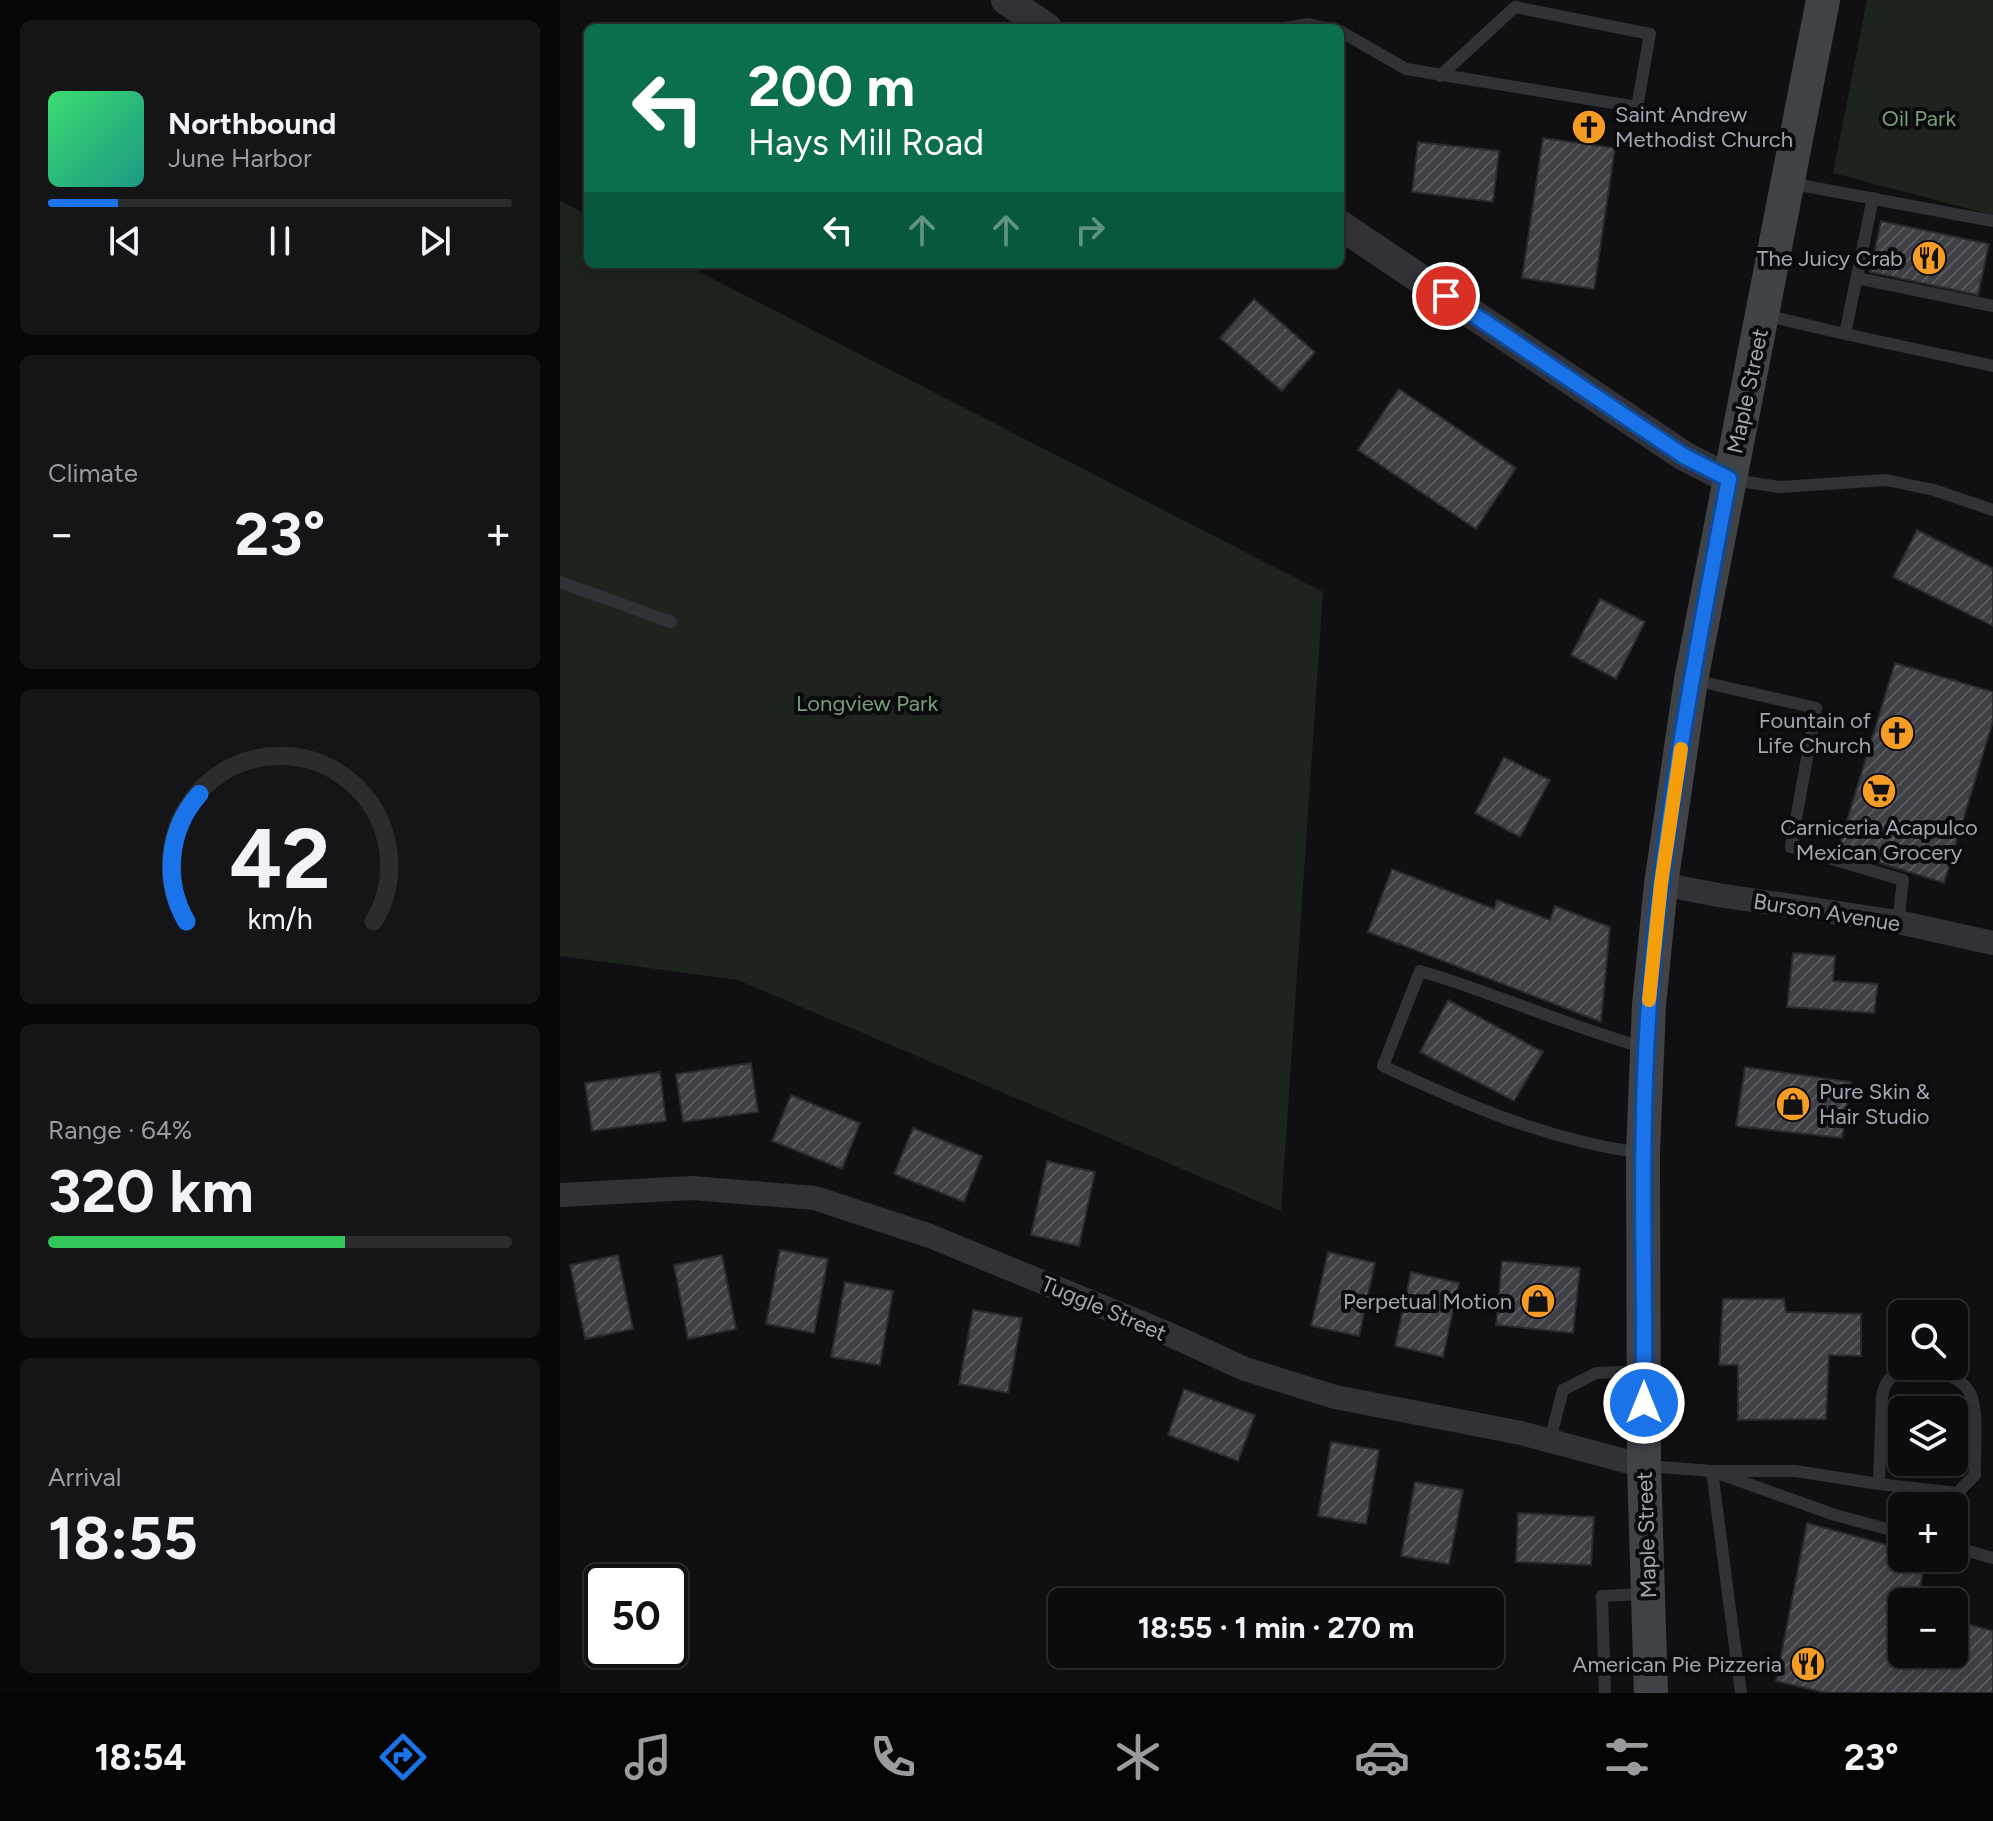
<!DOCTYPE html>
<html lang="en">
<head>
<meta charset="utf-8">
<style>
	body { margin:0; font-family:Figtree,sans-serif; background:#151517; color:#f1f3f6; height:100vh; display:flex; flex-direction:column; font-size:30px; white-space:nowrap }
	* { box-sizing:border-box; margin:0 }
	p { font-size:26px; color:#9a9b9e }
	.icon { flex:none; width:44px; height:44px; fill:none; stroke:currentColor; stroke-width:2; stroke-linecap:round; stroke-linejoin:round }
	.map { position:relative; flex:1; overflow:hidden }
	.drawer { display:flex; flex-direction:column; gap:20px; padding:20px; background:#070708; width:560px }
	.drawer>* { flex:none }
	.banner { position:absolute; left:24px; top:24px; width:760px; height:244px; border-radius:12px; box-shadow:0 4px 20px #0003,0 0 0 2px #2c2c2e; background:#0b6e4f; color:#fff; overflow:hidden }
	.buttons { position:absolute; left:1328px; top:1300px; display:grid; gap:16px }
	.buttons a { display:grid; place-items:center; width:80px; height:80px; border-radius:12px; background:#0c0c0e; box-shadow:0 4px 20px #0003,0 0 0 2px #2c2c2e; font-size:40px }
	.speed { position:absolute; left:24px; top:1564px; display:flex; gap:16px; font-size:40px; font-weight:700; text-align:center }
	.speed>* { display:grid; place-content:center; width:104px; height:104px; border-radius:50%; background:#0c0c0e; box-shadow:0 4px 20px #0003,0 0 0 2px #2c2c2e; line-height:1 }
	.speed .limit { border:4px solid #111; border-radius:12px; background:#fff; color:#111 }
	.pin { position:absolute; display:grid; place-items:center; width:68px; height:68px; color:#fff; margin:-34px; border:4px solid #fff; border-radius:50%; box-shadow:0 2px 8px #0007 }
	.me { position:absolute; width:88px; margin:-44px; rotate:0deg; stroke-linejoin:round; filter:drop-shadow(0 0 6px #0008) }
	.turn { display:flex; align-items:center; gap:28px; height:168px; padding:0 32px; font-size:36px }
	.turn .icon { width:104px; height:104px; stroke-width:2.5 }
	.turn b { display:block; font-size:56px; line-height:68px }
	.lanes { display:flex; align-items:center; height:76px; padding:0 32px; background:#0003; justify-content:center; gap:40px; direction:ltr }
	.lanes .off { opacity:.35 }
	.big { font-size:60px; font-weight:700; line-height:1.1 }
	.drawer .card { flex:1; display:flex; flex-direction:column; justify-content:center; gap:12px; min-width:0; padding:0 28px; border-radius:12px; background:#151517 }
	.drawer .dial { align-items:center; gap:0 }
	.dial svg { height:208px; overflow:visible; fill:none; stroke:#2c2c2e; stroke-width:7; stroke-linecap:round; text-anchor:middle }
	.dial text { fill:#f1f3f6; stroke:none }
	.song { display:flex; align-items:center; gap:24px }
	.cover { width:96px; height:96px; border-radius:12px; background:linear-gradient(135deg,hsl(140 70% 55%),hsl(170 70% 35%)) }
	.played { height:8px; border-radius:4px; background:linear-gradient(90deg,#1a73e8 15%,#2c2c2e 15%) }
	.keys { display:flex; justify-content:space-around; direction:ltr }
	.heat { display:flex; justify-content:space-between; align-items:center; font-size:44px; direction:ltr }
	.charge { height:12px; border-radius:6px; background:linear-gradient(90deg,#34c759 64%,#2c2c2e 0) }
	.trip { position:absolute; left:488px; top:1588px; width:456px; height:80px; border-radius:12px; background:#0c0c0e; box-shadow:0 4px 20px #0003,0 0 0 2px #2c2c2e; font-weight:700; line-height:80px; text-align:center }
	.menu { display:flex; height:128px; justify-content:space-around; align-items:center; background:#050506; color:#9a9b9e }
	.menu .icon { width:56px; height:56px }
	.menu .selected { color:#1a73e8 }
	.menu b { font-size:36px; color:#f1f3f6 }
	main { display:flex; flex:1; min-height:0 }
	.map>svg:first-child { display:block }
	.green { fill:#1c241d }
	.building { fill:url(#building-hatch); stroke:#2a2a2e; stroke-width:2 }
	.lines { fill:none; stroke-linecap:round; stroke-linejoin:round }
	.service { stroke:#313237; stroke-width:12 }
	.minor { stroke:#313237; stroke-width:24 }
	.tertiary { stroke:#313237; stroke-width:30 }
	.secondary { stroke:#3f4247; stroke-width:34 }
	.route-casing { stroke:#114b97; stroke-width:20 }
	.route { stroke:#1a73e8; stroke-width:14 }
	.slow { stroke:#f59e0b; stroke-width:14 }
	.labels { text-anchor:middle; stroke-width:8; stroke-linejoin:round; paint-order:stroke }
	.poi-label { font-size:22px; fill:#a1a8b3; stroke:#0b0b0d; text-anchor:end }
	.park-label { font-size:22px; fill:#789e77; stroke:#0b0b0d }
	.street-label { font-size:22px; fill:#a1a8b3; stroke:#0b0b0d }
</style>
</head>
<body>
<main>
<section class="drawer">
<div class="card">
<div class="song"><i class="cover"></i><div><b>Northbound</b><p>June Harbor</p></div></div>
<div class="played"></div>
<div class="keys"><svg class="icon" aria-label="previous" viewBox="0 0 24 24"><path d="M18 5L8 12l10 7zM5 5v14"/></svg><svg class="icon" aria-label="pause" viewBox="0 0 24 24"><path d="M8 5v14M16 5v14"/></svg><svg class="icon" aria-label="next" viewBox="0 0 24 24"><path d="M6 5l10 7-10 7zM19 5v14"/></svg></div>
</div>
<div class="card"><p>Climate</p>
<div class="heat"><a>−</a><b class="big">23°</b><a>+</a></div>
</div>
<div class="card dial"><svg viewBox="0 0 100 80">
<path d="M14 69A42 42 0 1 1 86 69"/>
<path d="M14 69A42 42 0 0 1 19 20" stroke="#1a73e8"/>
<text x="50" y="56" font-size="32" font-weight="700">42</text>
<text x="50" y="72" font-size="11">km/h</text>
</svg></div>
<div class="card"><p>Range · 64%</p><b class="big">320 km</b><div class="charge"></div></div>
<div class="card"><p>Arrival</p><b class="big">18:55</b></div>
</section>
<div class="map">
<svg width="1433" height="1693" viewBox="0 0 1433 1693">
	<defs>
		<pattern id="building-hatch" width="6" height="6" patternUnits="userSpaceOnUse" patternTransform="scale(2)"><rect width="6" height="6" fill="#3f4045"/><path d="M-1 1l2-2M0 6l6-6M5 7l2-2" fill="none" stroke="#58595d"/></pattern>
	</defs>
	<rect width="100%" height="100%" fill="#101012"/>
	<!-- green -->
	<path class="green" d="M1307,0H1433V215L1273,173Z
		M0,201L28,215V264H124L763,592L721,1211L178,980L0,956Z"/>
	<!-- building -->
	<path class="building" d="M983,138L1055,148L1034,289L962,278Z
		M858,142L939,151L933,202L852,192Z
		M1321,221L1429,244L1418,295L1310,272Z
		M694,299L755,352L722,391L660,338Z
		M839,389L956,468L916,529L798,450Z
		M1357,530L1433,568V626L1333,577Z
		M1040,599L1085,622L1056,679L1011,655Z
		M1335,663L1433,692V721L1384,883L1278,850Z
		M944,757L990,780L960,837L915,813Z
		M832,869L934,909L937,900L990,920L995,906L1050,927L1041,1022L808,932Z
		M1233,953L1275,956L1273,981L1318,984L1314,1013L1227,1007Z
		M888,1000L983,1052L954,1101L860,1052Z
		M191,1063L198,1112L123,1122L116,1074Z
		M1185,1067L1291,1082L1282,1138L1176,1126Z
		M100,1072L106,1121L32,1131L25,1083Z
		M231,1095L300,1123L282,1169L212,1141Z
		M353,1128L422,1156L404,1202L334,1174Z
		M487,1161L535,1172L519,1246L471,1235Z
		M220,1250L268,1259L254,1333L206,1324Z
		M768,1252L815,1263L799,1336L751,1326Z
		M58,1255L73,1329L25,1339L10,1265Z
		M162,1255L176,1329L128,1339L114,1265Z
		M942,1261L1020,1268L1013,1333L936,1325Z
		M851,1272L899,1283L883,1357L835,1346Z
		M285,1282L333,1291L320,1365L271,1357Z
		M1163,1299H1224L1226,1312L1301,1314V1356L1269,1355L1266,1419L1178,1420V1365H1159Z
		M413,1310L462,1318L448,1393L399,1384Z
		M624,1389L695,1415L678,1461L608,1435Z
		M771,1442L819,1450L806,1524L758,1516Z
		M855,1482L903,1490L889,1564L841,1556Z
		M958,1513L1034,1517L1031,1565L956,1562Z
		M1247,1523L1342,1549V1558H1365L1358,1602H1342V1654H1394V1620L1433,1631V1693H1266L1216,1681Z"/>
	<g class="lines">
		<!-- service -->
		<path class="service" d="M724,28L749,24L765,28
			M780,31L846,69L1077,107L1090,34L955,7L880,76
			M1229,183L1433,221
			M1297,278L1433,306
			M1204,315L1285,334L1313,198
			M1285,334L1433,366
			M1173,480L1220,487L1326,480L1374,490L1433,510
			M0,582L111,622
			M1134,680L1256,708L1231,847L1343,880L1338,922
			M1080,1153C985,1139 909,1106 823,1066L860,971C936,993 1009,1027 1086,1048
			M990,1440L1003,1390L1036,1373L1083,1371
			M1087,1466L1152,1471L1275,1515L1342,1533
			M1394,1547L1433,1558
			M1045,1693L1042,1596L1085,1594
			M1181,1693L1152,1471H1235L1319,1484L1397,1493L1415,1475C1414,1453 1419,1415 1411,1395C1408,1388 1401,1381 1394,1378C1383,1373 1343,1369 1333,1376C1326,1381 1324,1388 1322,1397L1319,1484"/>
		<!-- minor -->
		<path class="minor" d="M1101,884L1158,895L1338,922L1433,943
			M0,1195L132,1188L255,1198L370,1236L604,1332L685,1369L775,1397L961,1433L1084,1466"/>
		<!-- tertiary -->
		<path class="tertiary" d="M446,0L487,28
			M780,225L1124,456L1169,479"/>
		<!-- secondary -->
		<path class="secondary" d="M1091,1693L1084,1466L1083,1153L1089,1005L1101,884L1131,680L1263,0"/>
	</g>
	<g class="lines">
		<!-- route casing -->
		<g class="route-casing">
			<path id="route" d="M886,296L1124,456L1169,479C1136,653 1102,828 1089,1004C1079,1137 1085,1270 1084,1403"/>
		</g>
		<!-- route -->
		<use href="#route" class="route"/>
		<!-- slow -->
		<path class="slow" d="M1089,1000L1101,884L1121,749"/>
	</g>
	<!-- icons -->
	<defs>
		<g id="church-disc" transform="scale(1.8)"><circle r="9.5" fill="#f49c25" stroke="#0b0b0d"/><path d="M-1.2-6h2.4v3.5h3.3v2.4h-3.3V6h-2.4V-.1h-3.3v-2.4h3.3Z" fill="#111"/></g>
		<g id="restaurant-disc" transform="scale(1.8)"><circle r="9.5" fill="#f49c25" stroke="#0b0b0d"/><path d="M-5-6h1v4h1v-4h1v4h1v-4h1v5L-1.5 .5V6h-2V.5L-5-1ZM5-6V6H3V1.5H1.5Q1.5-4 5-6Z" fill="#111"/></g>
		<g id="supermarket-disc" transform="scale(1.8)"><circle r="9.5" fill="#f49c25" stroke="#0b0b0d"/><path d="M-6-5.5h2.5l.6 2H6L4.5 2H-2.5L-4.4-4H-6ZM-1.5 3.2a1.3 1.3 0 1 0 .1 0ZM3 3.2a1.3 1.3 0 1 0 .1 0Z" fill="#111"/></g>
		<g id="shop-disc" transform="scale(1.8)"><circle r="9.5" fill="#f49c25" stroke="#0b0b0d"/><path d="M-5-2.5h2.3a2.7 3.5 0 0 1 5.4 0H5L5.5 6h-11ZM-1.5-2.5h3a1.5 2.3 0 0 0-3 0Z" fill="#111"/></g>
	</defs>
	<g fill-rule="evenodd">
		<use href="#church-disc" x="1029" y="127"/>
		<use href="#restaurant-disc" x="1369" y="258"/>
		<use href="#church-disc" x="1337" y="733"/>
		<use href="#supermarket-disc" x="1319" y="791"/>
		<use href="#shop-disc" x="1233" y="1104"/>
		<use href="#shop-disc" x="978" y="1301"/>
		<use href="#restaurant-disc" x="1248" y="1664"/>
	</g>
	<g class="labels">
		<!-- poi labels -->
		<g class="poi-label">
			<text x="1055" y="122" text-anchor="start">Saint Andrew<tspan x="1055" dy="25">Methodist Church</tspan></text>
			<text x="1343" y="266">The Juicy Crab</text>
			<text x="1311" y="728">Fountain of<tspan x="1311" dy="25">Life Church</tspan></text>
			<text x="1319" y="835" text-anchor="middle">Carniceria Acapulco<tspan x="1319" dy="25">Mexican Grocery</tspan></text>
			<text x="1259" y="1099" text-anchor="start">Pure Skin &amp;<tspan x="1259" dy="25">Hair Studio</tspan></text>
			<text x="952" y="1309">Perpetual Motion</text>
			<text x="1222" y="1672">American Pie Pizzeria</text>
		</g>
		<!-- park labels -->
		<g class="park-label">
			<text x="1359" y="126">Oil Park</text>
			<text x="307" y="711">Longview Park</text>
		</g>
		<!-- street labels -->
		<g class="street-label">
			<text transform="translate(1187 391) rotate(-78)" y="8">Maple Street</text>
			<text transform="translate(1267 912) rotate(9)" y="8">Burson Avenue</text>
			<text transform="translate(544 1308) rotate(23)" y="8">Tuggle Street</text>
			<text transform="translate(1086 1535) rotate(-92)" y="8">Maple Street</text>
		</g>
	</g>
</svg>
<div class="buttons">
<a><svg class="icon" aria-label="search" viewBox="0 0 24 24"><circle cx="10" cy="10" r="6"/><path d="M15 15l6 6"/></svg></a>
<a><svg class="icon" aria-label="layers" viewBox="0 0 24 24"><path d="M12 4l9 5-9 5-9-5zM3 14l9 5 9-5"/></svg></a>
<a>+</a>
<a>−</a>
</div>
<div class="speed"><div class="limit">50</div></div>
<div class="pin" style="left:886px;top:296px;background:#d93025"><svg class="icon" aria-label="arrive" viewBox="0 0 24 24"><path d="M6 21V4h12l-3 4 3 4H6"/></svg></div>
<svg class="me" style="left:1084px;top:1403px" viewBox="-20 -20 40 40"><circle r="17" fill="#1a73e8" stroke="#fff" stroke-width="3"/><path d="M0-11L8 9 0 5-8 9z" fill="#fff"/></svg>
<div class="trip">18:55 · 1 min · 270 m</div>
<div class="banner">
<div class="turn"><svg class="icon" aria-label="left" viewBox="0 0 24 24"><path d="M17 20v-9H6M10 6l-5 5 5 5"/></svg><div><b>200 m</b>Hays Mill Road</div></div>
<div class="lanes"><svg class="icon" aria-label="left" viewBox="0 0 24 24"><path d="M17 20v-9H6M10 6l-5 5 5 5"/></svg><svg class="icon off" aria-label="ahead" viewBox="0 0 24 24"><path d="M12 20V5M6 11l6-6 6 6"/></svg><svg class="icon off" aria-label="ahead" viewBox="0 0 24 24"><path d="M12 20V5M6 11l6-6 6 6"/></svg><svg class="icon off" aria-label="right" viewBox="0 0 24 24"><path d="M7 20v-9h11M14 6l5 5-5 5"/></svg></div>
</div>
</div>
</main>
<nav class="menu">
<b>18:54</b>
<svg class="icon selected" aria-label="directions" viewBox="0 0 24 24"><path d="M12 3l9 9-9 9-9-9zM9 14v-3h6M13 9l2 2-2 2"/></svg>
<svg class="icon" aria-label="music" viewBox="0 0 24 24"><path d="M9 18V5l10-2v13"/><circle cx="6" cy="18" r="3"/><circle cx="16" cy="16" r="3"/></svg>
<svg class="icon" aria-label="phone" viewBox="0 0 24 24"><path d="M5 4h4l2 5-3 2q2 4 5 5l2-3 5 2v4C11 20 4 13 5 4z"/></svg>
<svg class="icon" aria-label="climate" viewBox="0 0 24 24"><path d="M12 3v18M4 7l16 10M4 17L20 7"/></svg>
<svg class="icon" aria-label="car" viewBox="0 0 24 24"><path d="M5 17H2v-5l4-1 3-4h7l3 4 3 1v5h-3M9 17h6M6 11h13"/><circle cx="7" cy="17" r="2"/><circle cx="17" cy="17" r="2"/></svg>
<svg class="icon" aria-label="filters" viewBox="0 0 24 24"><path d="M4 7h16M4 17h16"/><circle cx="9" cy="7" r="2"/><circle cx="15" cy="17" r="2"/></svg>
<b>23°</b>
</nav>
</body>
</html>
